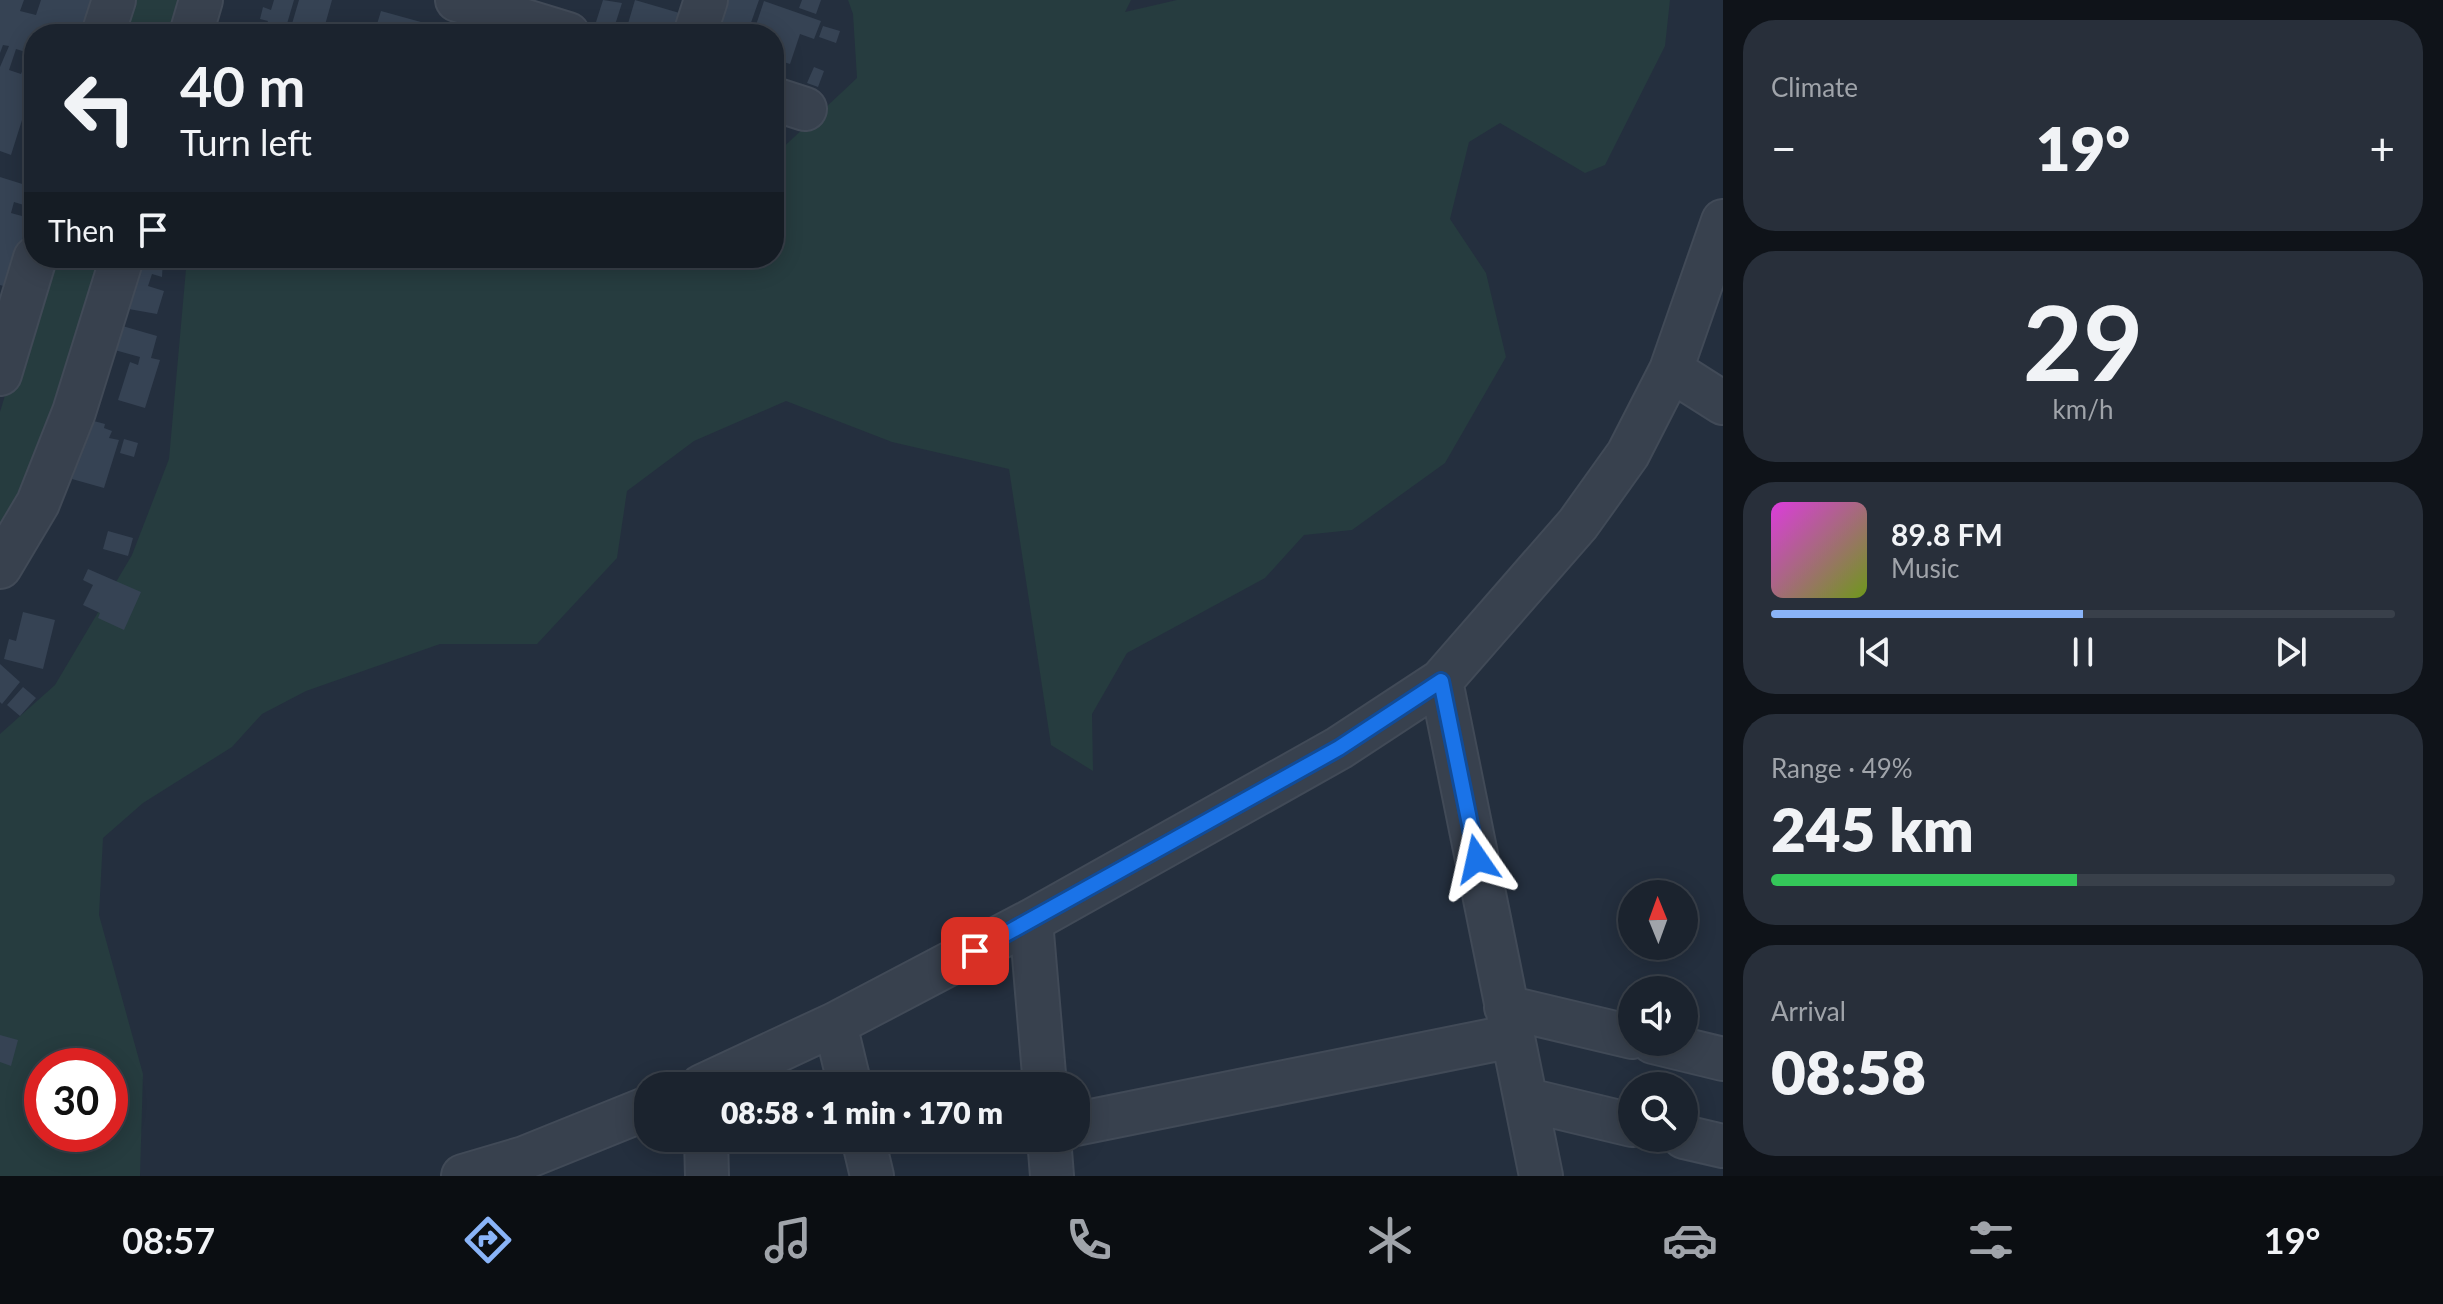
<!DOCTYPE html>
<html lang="en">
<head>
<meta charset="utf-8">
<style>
	body { margin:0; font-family:Lato,sans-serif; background:#282f3a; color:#f1f3f6; height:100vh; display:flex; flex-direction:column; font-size:30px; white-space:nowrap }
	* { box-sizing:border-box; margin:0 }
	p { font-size:26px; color:#a0a4aa }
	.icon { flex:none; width:44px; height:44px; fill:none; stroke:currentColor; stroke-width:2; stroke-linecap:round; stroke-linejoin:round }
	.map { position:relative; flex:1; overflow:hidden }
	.sheet { display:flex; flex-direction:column; gap:20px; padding:20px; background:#0f1319; width:720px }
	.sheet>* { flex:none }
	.hud { position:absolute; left:24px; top:24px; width:760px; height:244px; border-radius:32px; box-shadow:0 4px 20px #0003,0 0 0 2px #39404a; background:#1b232e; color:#f1f3f6; overflow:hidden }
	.needle { width:52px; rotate:359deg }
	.fabs { position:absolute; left:1618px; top:880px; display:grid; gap:16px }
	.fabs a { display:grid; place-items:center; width:80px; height:80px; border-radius:50%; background:#1b232e; box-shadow:0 4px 20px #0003,0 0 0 2px #39404a; font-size:40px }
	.speed { position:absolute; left:24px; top:1048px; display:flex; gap:16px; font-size:40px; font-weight:700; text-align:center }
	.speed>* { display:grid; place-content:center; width:104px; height:104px; border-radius:50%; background:#1b232e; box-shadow:0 4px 20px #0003,0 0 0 2px #39404a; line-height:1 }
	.speed .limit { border:12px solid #d22; background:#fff; color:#111 }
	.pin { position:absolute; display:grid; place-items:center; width:68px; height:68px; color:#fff; margin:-34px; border-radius:16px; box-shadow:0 4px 12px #0006 }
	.me { position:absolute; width:88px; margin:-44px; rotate:349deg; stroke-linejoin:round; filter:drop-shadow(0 0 6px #0008) }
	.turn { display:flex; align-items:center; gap:28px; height:168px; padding:0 24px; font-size:36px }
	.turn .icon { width:104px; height:104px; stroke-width:2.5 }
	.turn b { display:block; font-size:56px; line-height:68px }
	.then { display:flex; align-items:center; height:76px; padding:0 24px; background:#0003; gap:16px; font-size:30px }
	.big { font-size:60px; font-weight:800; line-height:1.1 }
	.sheet .tile { flex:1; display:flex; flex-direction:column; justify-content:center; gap:12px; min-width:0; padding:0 28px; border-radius:32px; background:#282f3a }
	.sheet .dial { align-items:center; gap:0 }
	.dial b { font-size:104px; line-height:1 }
	.song { display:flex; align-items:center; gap:24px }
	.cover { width:96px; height:96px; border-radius:12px; background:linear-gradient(135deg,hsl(300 70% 55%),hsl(80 70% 35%)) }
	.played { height:8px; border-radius:4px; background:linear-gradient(90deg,#8ab4f8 50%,#39404a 50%) }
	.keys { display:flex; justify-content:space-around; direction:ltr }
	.heat { display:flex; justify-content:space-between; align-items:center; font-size:44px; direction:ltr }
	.charge { height:12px; border-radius:6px; background:linear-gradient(90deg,#34c759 49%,#39404a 0) }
	.trip { position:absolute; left:634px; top:1072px; width:456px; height:80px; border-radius:32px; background:#1b232e; box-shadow:0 4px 20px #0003,0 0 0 2px #39404a; font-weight:800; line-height:80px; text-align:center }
	.tabs { display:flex; height:128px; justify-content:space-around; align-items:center; background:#0b0e12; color:#a0a4aa }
	.tabs .icon { width:56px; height:56px }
	.tabs .active { color:#8ab4f8 }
	.tabs b { font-size:36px; color:#f1f3f6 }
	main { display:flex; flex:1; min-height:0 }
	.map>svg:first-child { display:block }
	.green { fill:#263c3f; fill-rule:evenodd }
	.building { fill:#364354 }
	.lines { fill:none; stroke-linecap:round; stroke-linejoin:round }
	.minor-casing { stroke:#414a57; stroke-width:46 }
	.minor { stroke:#38414e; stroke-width:42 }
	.route-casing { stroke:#114b97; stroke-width:20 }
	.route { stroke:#1a73e8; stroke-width:14 }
</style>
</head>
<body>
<main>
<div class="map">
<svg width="1723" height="1176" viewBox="0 0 1723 1176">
	<rect width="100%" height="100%" fill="#242f3e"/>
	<!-- green -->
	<path class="green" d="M124,0H189L178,34H114Z
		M848,0H1131L1125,12L1177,0H1670L1665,46L1605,165L1585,173L1500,123L1469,142L1450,219L1486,273L1506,357L1445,463L1352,530L1304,535L1265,578L1127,653L1092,714L1093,771L1051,745L1009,469L892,442L786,401L694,441L627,491L617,558L537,644H440L306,691L262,714L232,747L143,803L103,838L99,915L143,1074L140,1176H0V734L55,685L132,555L169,459L187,258H774V156L857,78L853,14ZM42,1066H110V1134H42Z
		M46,258H110L52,446L0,542V412Z"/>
	<!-- building -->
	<path class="building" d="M0,0H24L20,11L36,15L41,0H96L86,34H34V62L29,60L32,54L16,49L9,70L21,74L23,69L34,72V82L11,155L0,151V67L9,46L3,45L0,53Z
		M274,0H294L284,34H255L257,27L265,29L268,21L260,19L263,7L271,10Z
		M299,0H332L325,25L317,23L314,34H289Z
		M603,0L622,3L614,28L596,22Z
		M635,0L683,14L677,34H649L627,27Z
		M723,0H759L747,34L712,30Z
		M802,0H821L816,14L799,8Z
		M764,1L821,21L814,39L800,34L790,64L774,59V34H753Z
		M381,11L439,27L438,34H374Z
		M823,26L840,31L836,43L819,37Z
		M814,67L824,71L818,87L807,83Z
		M774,124L786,128L781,143L774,141Z
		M0,177L32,187L27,206L14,202L11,213L29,218L7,287L0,285Z
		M137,258H163L162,277L152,274L148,286L164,291L157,314L123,308Z
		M119,325L157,336L151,358L160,360L145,408L118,400L130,362L138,365L140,357L111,349Z
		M90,420L105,424L104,428L112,431L109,438L119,440L104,488L72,479Z
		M124,439L138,443L134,457L120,453Z
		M108,531L133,538L128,556L103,549Z
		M88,569L141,592L124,630L98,618L100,613L83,605L93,585L83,580Z
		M23,612L55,620L43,669L4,659L9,639L16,641Z
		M0,664L20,682L2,704L0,702Z
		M23,687L36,698L20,716L7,705Z
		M0,1035L18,1040L11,1066L0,1062Z"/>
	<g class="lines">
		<!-- minor casing -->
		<g class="minor-casing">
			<path id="minor" d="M457,0L568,34
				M103,34L114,0
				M191,34L201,0
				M695,34L706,0
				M774,99L805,109
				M1671,370L1723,403
				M0,374L35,258
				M0,567L38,503L74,412L122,258
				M1441,681L1541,1176
				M1031,921L1045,1086
				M1506,1007L1632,1037
				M835,1024L850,1086
				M1653,1042L1723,1059
				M702,1086L835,1024L1031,921L1339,748L1441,681L1578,524L1628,454L1671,370L1723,221
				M1528,1100L1632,1125
				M1076,1124L1513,1036
				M1684,1137L1723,1146
				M706,1138L707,1176
				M863,1138L872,1176
				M1049,1138L1052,1176
				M463,1176L524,1158L648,1108"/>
		</g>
		<!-- minor -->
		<use href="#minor" class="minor"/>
	</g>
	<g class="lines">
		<!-- route casing -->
		<g class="route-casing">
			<path id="route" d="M975,951L1339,748L1441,681L1477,859"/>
		</g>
		<!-- route -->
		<use href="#route" class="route"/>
	</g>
</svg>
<div class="fabs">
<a><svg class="needle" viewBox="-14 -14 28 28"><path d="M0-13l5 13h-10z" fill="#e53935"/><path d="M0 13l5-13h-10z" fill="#a0a4aa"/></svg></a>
<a><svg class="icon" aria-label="sound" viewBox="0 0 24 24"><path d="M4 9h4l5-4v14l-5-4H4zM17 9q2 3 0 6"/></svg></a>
<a><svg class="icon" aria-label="search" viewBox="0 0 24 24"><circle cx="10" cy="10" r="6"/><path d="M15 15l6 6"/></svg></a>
</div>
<div class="speed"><div class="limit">30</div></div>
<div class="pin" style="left:975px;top:951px;background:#d93025"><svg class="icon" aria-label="arrive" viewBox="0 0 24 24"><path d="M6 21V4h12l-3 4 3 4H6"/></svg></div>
<svg class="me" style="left:1477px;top:859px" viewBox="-20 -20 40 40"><path d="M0-17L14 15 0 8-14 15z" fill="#1a73e8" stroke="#fff" stroke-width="4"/></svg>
<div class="trip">08:58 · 1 min · 170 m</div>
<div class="hud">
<div class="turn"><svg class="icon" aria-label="left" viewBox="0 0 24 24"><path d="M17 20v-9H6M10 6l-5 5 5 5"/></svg><div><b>40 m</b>Turn left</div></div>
<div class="then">Then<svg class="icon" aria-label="arrive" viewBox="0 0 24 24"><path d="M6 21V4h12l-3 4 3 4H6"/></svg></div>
</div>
</div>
<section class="sheet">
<div class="tile"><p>Climate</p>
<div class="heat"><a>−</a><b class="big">19°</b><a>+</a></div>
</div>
<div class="tile dial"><b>29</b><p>km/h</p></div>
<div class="tile">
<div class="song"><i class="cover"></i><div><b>89.8 FM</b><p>Music</p></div></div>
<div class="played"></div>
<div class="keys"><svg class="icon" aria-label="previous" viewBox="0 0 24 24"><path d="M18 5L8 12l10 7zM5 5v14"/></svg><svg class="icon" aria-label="pause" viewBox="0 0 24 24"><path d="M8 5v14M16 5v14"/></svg><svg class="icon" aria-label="next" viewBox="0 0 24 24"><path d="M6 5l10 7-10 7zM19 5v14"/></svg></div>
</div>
<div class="tile"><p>Range · 49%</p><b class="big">245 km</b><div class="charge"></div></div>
<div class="tile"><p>Arrival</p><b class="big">08:58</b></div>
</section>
</main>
<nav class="tabs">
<b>08:57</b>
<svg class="icon active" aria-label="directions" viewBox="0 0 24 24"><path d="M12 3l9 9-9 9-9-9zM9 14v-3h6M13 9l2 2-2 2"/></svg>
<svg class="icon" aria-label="music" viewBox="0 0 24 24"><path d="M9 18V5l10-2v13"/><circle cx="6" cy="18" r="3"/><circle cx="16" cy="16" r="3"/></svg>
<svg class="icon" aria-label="phone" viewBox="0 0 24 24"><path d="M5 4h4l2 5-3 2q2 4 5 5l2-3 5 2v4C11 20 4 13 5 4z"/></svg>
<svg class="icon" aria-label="climate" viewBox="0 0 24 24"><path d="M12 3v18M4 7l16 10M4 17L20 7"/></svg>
<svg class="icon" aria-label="car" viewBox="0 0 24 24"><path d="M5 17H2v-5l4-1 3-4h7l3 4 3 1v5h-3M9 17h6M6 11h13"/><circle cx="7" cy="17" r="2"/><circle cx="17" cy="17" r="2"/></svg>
<svg class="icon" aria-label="filters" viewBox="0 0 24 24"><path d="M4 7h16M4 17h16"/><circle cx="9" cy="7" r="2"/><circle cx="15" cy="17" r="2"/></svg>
<b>19°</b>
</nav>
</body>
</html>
